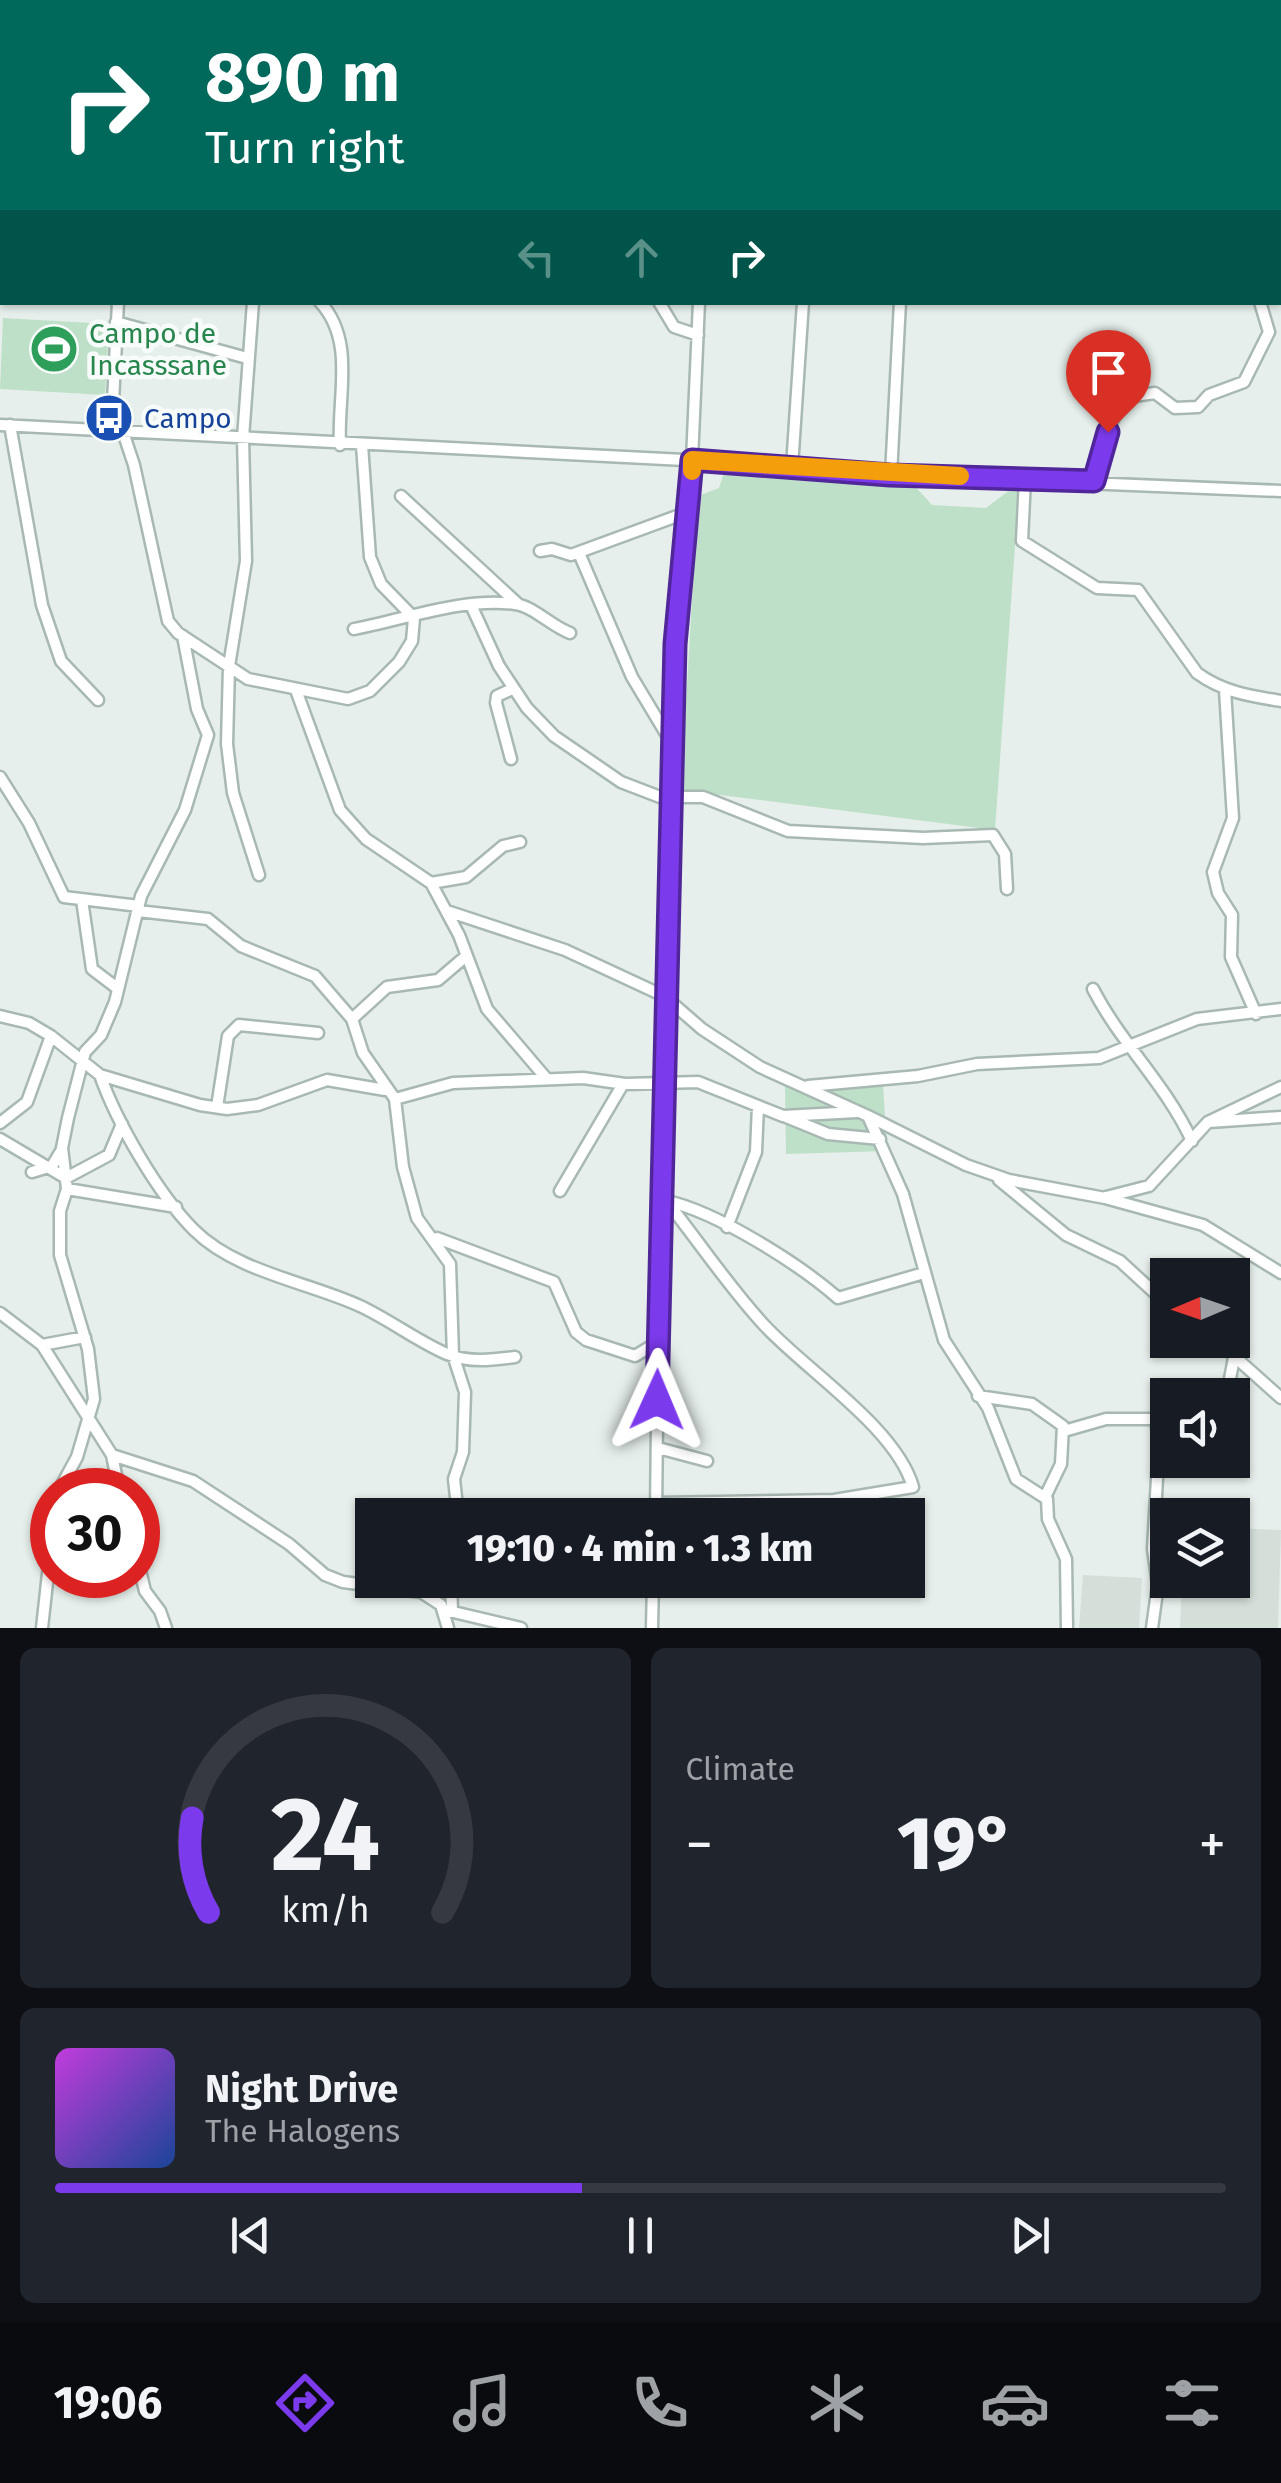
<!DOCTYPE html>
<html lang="en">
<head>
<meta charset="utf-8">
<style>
	body { margin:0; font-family:"Fira Sans",sans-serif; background:#20242c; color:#f1f3f6; height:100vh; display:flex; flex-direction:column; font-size:38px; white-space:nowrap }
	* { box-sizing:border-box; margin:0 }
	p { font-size:32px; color:#9ea1a6 }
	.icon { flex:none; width:55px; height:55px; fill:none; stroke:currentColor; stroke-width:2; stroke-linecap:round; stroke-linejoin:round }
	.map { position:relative; height:1628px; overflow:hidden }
	.details { display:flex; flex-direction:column; gap:20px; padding:20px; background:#0d0f14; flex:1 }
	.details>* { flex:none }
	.banner { position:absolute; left:0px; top:0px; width:1282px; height:305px; box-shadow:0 2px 8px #0004; background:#00695c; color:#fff; overflow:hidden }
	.needle { width:65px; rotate:268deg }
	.tools { position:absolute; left:1150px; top:1258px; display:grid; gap:20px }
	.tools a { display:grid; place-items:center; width:100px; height:100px; border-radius:0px; background:#171b24; box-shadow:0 2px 8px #0004; font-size:50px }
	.speed { position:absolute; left:30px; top:1468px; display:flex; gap:20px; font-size:50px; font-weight:700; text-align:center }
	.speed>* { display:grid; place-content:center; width:130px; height:130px; border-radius:50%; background:#171b24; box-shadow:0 2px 8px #0004; line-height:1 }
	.speed .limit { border:15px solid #d22; background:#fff; color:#111 }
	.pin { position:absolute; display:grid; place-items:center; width:85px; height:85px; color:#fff; margin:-102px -42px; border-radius:50% 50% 50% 0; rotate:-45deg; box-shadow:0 0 10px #0007 }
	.pin .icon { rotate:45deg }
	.me { position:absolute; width:110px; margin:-55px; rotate:1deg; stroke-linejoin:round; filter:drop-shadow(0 0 8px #0008) }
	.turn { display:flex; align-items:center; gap:35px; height:210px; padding:0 40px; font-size:45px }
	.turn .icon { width:130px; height:130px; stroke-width:2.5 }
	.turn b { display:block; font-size:70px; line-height:85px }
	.lanes { display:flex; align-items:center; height:95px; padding:0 40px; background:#0003; justify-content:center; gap:50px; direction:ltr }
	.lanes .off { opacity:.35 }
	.big { font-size:75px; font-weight:800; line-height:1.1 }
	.details .widget { flex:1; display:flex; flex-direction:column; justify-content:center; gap:15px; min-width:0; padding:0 35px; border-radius:15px; background:#20242c }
	.details .dial { align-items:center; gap:0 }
	.dial svg { height:260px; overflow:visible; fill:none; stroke:#363941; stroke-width:7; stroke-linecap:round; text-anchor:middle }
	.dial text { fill:#f1f3f6; stroke:none }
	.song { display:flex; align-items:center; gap:30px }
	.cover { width:120px; height:120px; border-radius:15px; background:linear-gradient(135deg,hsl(290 70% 55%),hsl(220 70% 35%)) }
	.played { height:10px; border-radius:5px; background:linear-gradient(90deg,#7c3aed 45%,#363941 45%) }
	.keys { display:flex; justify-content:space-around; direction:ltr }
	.heat { display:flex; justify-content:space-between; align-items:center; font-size:55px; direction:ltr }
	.details .tiles { flex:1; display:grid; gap:20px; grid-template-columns:1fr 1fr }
	.widget:last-child { grid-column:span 2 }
	.trip { position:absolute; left:355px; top:1498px; width:570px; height:100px; border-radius:0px; background:#171b24; box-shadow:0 2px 8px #0004; font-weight:800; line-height:100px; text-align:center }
	.menu { display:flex; height:160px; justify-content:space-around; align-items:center; background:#090b0e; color:#9ea1a6 }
	.menu .icon { width:70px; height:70px }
	.menu .current { color:#7c3aed }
	.menu b { font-size:45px; color:#f1f3f6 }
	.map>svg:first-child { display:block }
	.built { fill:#d4dfda }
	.green { fill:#bfe0c8 }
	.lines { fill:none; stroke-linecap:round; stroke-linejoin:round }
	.minor-casing { stroke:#a8b8b2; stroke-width:15 }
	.minor { stroke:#fff; stroke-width:10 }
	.route-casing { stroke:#51269a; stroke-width:25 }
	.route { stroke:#7c3aed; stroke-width:18 }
	.slow { stroke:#f59e0b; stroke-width:18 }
	.labels { text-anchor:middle; stroke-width:9; stroke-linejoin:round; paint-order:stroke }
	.leisure-label { font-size:28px; fill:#27864d; stroke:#f7fbf9; text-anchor:start }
	.transit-label { font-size:28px; fill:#164399; stroke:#f7fbf9; text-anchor:start }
</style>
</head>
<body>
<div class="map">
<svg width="1281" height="1628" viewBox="0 0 1281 1628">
	<rect width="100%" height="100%" fill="#e6efeb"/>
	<!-- built -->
	<path class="built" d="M1233,1528L1281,1530L1278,1628H1180L1182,1580H1232Z
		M1083,1575L1142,1578L1139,1628H1079Z"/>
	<!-- green -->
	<path class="green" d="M3,318L109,324L105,395L0,389Z
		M724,473L913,484L932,505L986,508L1011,489H1019L995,830L681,790L698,496L719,488Z
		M883,1084L887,1151L786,1154L785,1087Z"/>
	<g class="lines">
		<!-- minor casing -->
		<g class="minor-casing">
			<path id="minor" d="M164,0L167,2
				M324,0V2
				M436,0L439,2
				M781,0L783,2
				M997,0L999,2
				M124,2L125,0
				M716,2V0
				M0,41L2,42
				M0,285L2,278
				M118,302L113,402L134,465L168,621L178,633L248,679L348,699L370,691L399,662L412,641L414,618L381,584L370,557L362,445
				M253,302L243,438L246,561L229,666L227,744L233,793L259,875
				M320,302C356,341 337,396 340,445
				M659,302L674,327L698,335
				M116,322L247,358
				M0,425L704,461L891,475L1281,491
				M10,425L42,605L61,661L98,700
				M792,467L803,302
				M891,475L900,302
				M1025,478L1022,541L1097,588L1138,590L1197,673C1223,692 1250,696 1281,701
				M1094,481L1112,421L1127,397L1155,393L1175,408L1198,407L1209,395L1244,382L1269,332L1260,302
				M401,496L518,604
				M540,551L552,549L571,555L688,512
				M579,553L632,677L674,747
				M471,605L499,666L527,708L554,736L621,782L660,797H703L788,831L923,838L993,835L1005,854L1007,889
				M354,629C406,619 464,597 515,604C533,606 551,626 570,633
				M296,690L340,810L366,839L431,883L459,935L487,1009L546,1078
				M1225,690L1233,818L1213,872L1218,893L1232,915L1231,957L1256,1014
				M511,759L496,703L497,696L512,689
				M0,777L29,823L64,897L139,906
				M431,883L466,877L503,846L520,842
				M82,900L92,969L117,988
				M138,911L208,919L241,946L315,976L352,1019L363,1053L395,1099L403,1167L417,1218L450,1264L453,1355L465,1392L463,1452L454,1479L458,1515
				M447,911L565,950L664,996L702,1029L760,1067L868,1116L903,1194L944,1340L988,1408L1016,1479L1047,1499L1048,1519L1066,1559L1067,1628
				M1093,989C1122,1045 1165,1083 1192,1141
				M0,1016L29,1023L51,1036L100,1075L200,1105L227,1109L258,1105L327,1080L385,1090
				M352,1019L387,987L438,980L465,957
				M100,1075C117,1123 158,1194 194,1230C236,1272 308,1282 360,1306C390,1320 417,1341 447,1354C469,1363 492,1360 515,1357
				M808,1086L918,1076L977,1064L1099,1058L1197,1019L1281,1009
				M395,1099L453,1083L583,1078L625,1084L698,1082L783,1116L857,1112
				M217,1107L228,1036L239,1025L318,1033
				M784,1116L828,1134L880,1139
				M868,1116L966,1165L1009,1180L1105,1198L1203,1225L1281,1273
				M1209,1122L1281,1117
				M0,1123L27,1102L51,1036
				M0,1139L66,1178L109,1155L122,1124
				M32,1172L52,1166L61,1151
				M999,1180L1066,1235L1120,1261L1168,1305
				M67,1189L176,1207
				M560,1191L623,1084
				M1106,1197L1149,1186L1208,1122L1281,1087
				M667,1201C717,1212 799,1264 838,1298L924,1273
				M727,1227L756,1152L758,1106
				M437,1238L554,1282L576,1332L586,1340L635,1356L658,1342
				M0,1313L42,1345L112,1455L193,1481L289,1544L325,1575L343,1582L421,1592L441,1605L448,1628
				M1216,1340L1281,1398
				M42,1345L85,1337
				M1222,1395L1228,1389L1234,1358
				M978,1396L1032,1404L1063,1426L1061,1464L1045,1497
				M1064,1431L1106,1419H1156L1159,1443L1153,1549L1158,1585L1152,1628
				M658,1448L707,1461
				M112,1455L119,1490
				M59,1490L77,1457L94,1399L88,1349L60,1255V1211L67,1189L62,1148L68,1118L85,1052L101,1035L115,1002L141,896L185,810L208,735L197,709L183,636
				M657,1503L834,1500L913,1487C896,1428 808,1372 765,1326C726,1284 696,1237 660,1193
				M656,1515L660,1143L675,644L692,460L699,302
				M138,1562L145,1591L160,1611L166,1628
				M451,1580L452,1611
				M445,1610L521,1628
				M42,1628L52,1537
				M652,1628L653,1580"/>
		</g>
		<!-- minor -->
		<use href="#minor" class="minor"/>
	</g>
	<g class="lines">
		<!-- route casing -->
		<g class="route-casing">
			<path id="route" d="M657,1400L675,644L692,460L890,475L1094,481L1108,432"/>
		</g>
		<!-- route -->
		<use href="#route" class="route"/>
		<!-- slow -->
		<path class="slow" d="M692,471V460L960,476"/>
	</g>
	<!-- icons -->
	<defs>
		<g id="stadium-disc" transform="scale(2.5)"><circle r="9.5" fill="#2e9e5b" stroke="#f7fbf9"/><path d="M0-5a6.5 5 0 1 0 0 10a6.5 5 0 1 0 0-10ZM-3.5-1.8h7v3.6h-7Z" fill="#fff"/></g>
		<g id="bus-disc" transform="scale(2.5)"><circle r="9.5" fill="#1a4fb4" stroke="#f7fbf9"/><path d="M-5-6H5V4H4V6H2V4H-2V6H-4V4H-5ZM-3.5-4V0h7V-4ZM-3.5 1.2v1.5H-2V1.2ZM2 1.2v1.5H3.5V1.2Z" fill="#fff"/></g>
	</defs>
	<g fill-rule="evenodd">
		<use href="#stadium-disc" x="54" y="349"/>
		<use href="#bus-disc" x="109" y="418"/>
	</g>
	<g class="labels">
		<!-- leisure labels -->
		<g class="leisure-label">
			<text x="89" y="343">Campo de<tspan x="89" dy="32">Incasssane</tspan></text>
		</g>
		<!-- transit labels -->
		<g class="transit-label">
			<text x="144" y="428">Campo</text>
		</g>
	</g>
</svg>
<div class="tools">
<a><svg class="needle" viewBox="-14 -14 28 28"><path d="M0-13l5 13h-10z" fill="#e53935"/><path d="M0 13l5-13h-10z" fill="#9ea1a6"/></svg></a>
<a><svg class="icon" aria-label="sound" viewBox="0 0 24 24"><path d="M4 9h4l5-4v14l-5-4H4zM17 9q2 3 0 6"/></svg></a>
<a><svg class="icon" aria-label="layers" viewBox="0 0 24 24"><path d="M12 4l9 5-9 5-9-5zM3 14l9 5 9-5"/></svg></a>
</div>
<div class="speed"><div class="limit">30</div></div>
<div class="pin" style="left:1108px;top:432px;background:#d93025"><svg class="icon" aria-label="arrive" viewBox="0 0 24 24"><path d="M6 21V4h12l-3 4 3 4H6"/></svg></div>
<svg class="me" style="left:657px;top:1400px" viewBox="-20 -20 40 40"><path d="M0-17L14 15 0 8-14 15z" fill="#7c3aed" stroke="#fff" stroke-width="4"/></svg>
<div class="trip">19:10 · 4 min · 1.3 km</div>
<div class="banner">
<div class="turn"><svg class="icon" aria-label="right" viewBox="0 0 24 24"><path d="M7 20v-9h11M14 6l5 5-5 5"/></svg><div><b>890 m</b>Turn right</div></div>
<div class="lanes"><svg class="icon off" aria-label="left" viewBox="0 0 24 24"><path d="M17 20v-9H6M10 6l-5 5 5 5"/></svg><svg class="icon off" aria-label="ahead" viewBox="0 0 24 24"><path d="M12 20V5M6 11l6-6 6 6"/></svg><svg class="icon" aria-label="right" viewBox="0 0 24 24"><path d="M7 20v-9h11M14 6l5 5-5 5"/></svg></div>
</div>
</div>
<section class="details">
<div class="tiles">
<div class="widget dial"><svg viewBox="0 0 100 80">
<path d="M14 69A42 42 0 1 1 86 69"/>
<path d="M14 69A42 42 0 0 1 9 40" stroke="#7c3aed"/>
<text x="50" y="56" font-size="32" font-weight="700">24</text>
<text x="50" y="72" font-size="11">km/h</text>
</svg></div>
<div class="widget"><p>Climate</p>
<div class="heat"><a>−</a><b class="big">19°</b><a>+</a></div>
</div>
<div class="widget">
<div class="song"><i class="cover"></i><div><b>Night Drive</b><p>The Halogens</p></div></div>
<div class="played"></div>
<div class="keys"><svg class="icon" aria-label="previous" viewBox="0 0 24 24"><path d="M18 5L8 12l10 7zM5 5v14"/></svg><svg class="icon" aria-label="pause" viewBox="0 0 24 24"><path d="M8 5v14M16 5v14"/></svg><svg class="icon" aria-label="next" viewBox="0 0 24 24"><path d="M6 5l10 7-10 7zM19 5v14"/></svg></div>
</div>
</div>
</section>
<nav class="menu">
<b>19:06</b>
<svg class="icon current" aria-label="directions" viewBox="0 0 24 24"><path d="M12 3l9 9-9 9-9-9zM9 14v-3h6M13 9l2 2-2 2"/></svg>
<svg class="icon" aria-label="music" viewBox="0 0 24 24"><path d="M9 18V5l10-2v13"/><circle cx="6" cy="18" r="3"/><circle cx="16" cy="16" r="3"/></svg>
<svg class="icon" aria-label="phone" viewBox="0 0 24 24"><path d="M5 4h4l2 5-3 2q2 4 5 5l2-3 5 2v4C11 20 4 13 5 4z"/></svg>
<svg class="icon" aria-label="climate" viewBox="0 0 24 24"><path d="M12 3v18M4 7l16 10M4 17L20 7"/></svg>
<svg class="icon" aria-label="car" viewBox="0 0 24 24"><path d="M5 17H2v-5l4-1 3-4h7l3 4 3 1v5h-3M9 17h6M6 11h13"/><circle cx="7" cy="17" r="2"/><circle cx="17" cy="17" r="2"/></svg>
<svg class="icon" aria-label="filters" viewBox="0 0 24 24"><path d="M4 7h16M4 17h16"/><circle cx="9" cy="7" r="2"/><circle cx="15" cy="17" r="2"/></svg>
</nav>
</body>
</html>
